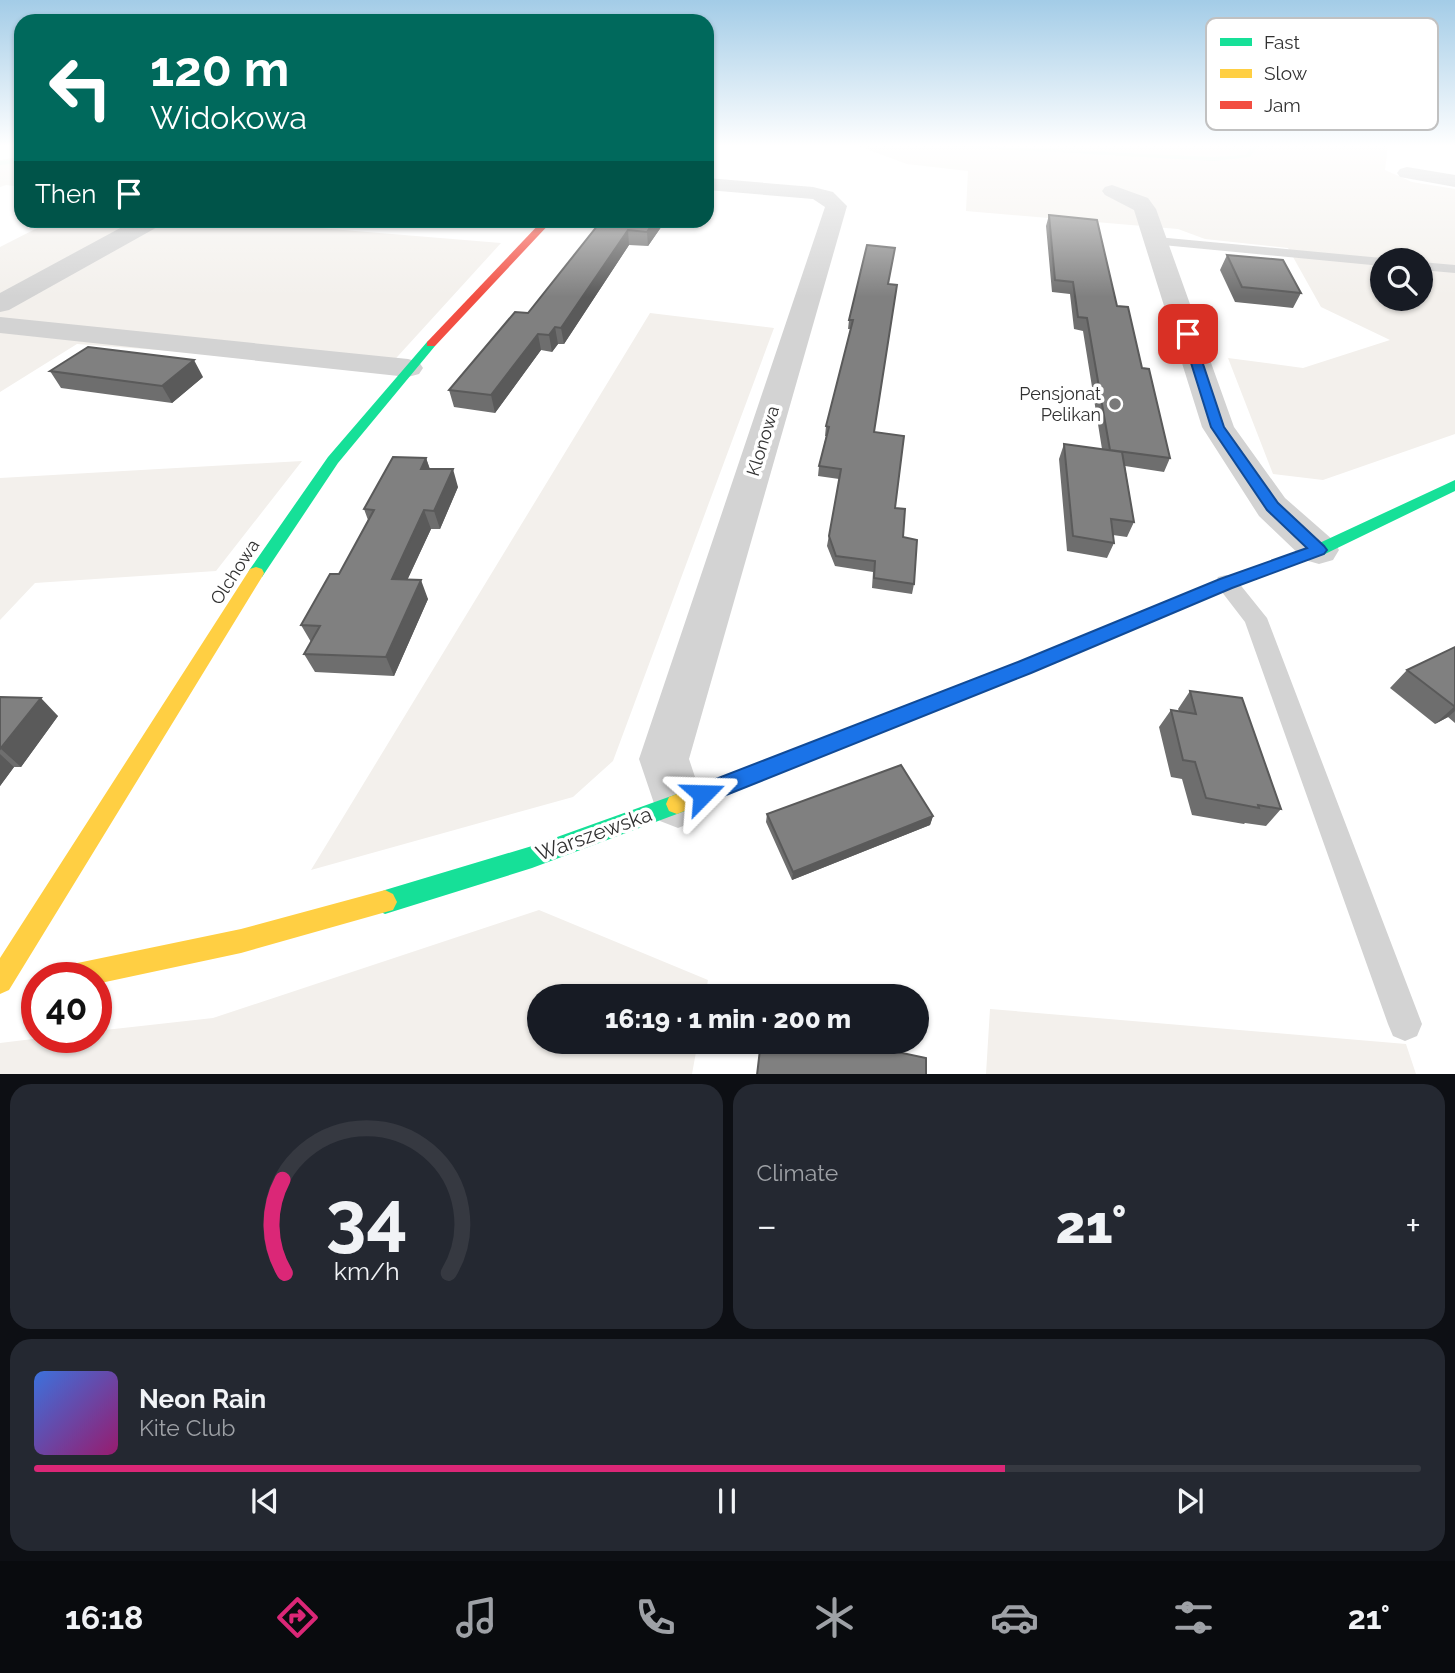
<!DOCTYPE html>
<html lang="en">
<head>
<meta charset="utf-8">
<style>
	body { margin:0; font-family:Raleway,sans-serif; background:#242831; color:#f1f3f6; height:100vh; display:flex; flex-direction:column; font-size:26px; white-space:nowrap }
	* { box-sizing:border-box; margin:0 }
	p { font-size:23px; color:#9ea1a6 }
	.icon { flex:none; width:38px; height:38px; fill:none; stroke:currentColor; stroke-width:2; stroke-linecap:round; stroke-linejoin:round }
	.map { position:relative; height:1074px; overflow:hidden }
	.panel { display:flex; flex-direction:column; gap:10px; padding:10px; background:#0d0f14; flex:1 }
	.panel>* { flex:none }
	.hud { position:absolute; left:14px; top:14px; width:700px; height:214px; border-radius:21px; box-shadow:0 2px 5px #0004; background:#00695c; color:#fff; overflow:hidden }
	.buttons { position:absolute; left:1370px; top:248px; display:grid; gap:14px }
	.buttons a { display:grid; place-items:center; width:63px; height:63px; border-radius:50%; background:#171b24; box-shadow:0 2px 5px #0004; font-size:35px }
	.speed { position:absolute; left:21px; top:962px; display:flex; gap:14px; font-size:35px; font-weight:700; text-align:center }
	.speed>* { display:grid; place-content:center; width:91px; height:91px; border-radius:50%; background:#171b24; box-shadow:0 2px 5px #0004; line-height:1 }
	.speed .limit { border:10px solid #d22; background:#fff; color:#111 }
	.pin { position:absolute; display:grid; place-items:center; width:60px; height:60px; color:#fff; margin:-30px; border-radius:14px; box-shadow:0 4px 10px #0006 }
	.me { position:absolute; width:77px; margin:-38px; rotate:68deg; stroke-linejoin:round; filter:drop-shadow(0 0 5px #0008) }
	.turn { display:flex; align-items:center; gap:24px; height:147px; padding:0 21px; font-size:32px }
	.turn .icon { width:91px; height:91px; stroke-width:2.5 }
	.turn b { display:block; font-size:49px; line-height:60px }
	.then { display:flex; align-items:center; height:66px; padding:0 21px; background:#0003; gap:14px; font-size:26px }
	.big { font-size:52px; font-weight:800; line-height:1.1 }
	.panel .card { flex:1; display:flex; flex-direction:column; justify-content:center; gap:10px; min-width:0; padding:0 24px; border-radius:21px; background:#242831 }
	.panel .dial { align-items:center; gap:0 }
	.dial svg { height:182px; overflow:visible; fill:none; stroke:#363941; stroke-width:7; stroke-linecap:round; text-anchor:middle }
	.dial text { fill:#f1f3f6; stroke:none }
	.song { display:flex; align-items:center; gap:21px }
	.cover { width:84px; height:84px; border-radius:10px; background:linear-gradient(135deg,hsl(220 70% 55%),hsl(320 70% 35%)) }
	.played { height:7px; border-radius:4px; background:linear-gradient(90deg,#db2777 70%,#363941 70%) }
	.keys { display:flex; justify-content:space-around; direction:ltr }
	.heat { display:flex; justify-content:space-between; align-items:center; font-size:38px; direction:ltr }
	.panel .tiles { flex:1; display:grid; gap:10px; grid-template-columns:1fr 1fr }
	.card:last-child { grid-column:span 2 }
	.trip { position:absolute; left:527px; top:984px; width:402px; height:70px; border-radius:35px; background:#171b24; box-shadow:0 2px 5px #0004; font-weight:800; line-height:70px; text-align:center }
	.tab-bar { display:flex; height:112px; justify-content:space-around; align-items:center; background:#090b0e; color:#9ea1a6 }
	.tab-bar .icon { width:49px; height:49px }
	.tab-bar .current { color:#db2777 }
	.tab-bar b { font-size:32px; color:#f1f3f6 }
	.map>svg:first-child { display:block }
	.green { fill:#f3f0ec; fill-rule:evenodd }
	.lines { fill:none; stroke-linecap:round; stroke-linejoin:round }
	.stream { fill:#ddf1e6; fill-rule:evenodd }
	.lane { fill:#d3d3d3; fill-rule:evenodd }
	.street { fill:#d3d3d3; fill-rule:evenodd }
	.fast { fill:#16e098; fill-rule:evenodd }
	.slow { fill:#ffcf43; fill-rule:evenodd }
	.jam { fill:#f24e42; fill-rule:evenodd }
	.wall { fill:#6e6e6e }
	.shaded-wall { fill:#5a5a5a }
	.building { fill:#808080; stroke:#5a5a5a; stroke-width:2 }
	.route { fill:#1a73e8; stroke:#114b97; stroke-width:2 }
	.poi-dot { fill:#797979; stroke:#fff; stroke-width:2.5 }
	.labels { text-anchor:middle; stroke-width:7; stroke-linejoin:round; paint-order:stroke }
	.poi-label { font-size:18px; fill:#313131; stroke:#fff; text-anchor:end }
	.street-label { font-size:18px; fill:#313131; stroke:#fff }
	.near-street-label { font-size:21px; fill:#313131; stroke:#fff }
	.key { fill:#fff; stroke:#c1c1c1; stroke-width:2 }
	.key-label { font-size:19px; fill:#313131 }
</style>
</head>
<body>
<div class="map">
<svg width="1455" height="1075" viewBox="0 0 1455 1075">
	<rect width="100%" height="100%" fill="#fff"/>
	<!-- green -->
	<path class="green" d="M858,146H1388L1385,170L1412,182L1455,189V434L1323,480L1273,474L1228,358L1303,368L1390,340L1321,307L1288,248L1205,239L1178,229L966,211L968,171L907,164ZM1382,261H1421V299H1382Z
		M21,157V187L6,185L0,187V160Z
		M53,220L260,221L258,223L501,243L388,367L77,344L0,392V247Z
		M650,313L774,328L613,761L573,797L311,870Z
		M302,461L216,571L35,583L0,620V478Z
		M539,910L708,980L705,996H539V1041H698L692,1074H0V1043L41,1038H96V1031L213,1018Z
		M990,1009L1406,1044L1416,1074H986Z"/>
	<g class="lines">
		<!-- stream -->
		<path class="stream" d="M943,146H979L1214,157L1246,155L1253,146H1258L1250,157L1214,161Z
			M21,159V163L0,165V161Z"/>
		<!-- lane -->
		<path class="lane" d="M1157,237L1382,258L1388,261H1382V266L1152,244L1151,241Z
			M1421,262L1455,265V273L1421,270Z
			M1226,575L1234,577L1267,618L1422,1024L1417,1036L1405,1041L1393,1036L1388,1024L1245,622L1215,583L1218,577Z"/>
		<!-- street -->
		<path class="street" d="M1407,167L1455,175V187L1400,177L1397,173L1400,169Z
			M707,178L813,187L833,192L847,206L689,759L704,804L696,821L678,828L660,821L639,759L825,207L813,199L707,190Z
			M1112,185L1148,198L1156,209L1234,427L1285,498L1333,540L1339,550L1333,560L1319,564L1305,560L1259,516L1202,427L1134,210L1105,195L1102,191L1105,187Z
			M135,220H164L161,225L9,310L0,312V293Z
			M0,317L408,359L419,362L423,368L419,374L408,377L0,333Z"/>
		<!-- fast -->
		<path class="fast" d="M431,340L435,342V346L338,463L262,577H250L248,573L250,569L328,457L427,342Z
			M1455,480V491L1325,554L1232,587L1062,659L1056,661L1050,659L1047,654L1050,649L1220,579L1313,546Z
			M677,794L685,797L688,804L685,811L532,868L385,914L377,910L373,902L377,894L385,890L532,846Z"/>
		<!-- slow -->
		<path class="slow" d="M256,567L262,569L264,573L262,577L9,990L0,994V958L250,569Z
			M1056,647L1062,649L1065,654L1062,659L677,814L669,811L666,804L669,797Z
			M385,890L393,894L397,902L393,910L241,953L96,984V978H51L54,969L63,966L241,929Z"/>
		<!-- jam -->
		<path class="jam" d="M543,220H553L435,346H427V342Z"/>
	</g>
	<!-- wall -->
	<path class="wall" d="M1049,215L1117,306L1142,368L1170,458L1164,472L1125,466L1134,522L1127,537L1113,535L1114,543L1107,558L1067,551L1059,459L1064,444L1102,449L1083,331L1074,329L1070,294L1052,292L1046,226Z
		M602,220H666L648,246L629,245L564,344H558L552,352L541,350L495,413L454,407L449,390L528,313Z
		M1227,255L1301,293L1293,308L1235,302L1220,270Z
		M888,284L874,432L903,537L914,584L912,594L872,588L873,572L835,566L827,546L839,479L818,476L819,466L826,436H825L826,426L851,329H848L849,320Z
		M50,371L203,377L172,403L61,388Z
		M426,458L430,469L458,487L440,529H431L407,580L428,599L394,676L315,672L304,654L311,642L301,625L339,574L368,520L364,509Z
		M1455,647V723L1448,717L1435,724L1390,688L1407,670Z
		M1190,691L1281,809L1266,826L1245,823L1244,824L1192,815L1182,779L1171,777L1159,727L1171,710L1179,711L1178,709Z
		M0,697L58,716L21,767H14L0,786Z
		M767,814L933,816L930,825L792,880L766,822Z"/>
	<!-- shaded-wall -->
	<path class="shaded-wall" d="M655,220H666L648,246L647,232Z
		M628,230L629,245L564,344L561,328Z
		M555,327L558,344L552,352L549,335Z
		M538,334L541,350L495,413L491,395Z
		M194,360L203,377L172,403L162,386Z
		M426,458L432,476L421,469Z
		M453,469L458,487L440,529L434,511Z
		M424,510L431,529L399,598L392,579Z
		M421,580L428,599L394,676L386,657Z
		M41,698L58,716L21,767L1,749Z
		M1455,706V711L1448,717L1435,724Z
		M0,754L14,767L0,786Z
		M933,816L930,825L792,880L793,872Z"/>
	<!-- building -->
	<path class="building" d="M1049,215L1097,220L1117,306L1128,307L1142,368L1149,369L1170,458L1110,450L1087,318L1078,317L1073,282L1055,280Z
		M602,220H655L647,232L628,230L561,328L555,327L549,335L538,334L491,395L449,390L515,312L528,313Z
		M867,245L895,248L888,284L897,285L874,432L904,436L895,508L905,509L903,537L917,540L914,584L874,578L875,561L836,556L829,536L841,469L819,466L829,427L826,426L853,320H849Z
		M1227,255L1283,260L1301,293L1242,287Z
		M88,347L194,360L162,386L50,371Z
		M1064,444L1122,452L1134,522L1111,519L1114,543L1073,536Z
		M393,457L426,458L421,469H453L434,511L424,510L392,579L421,580L386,657L304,654L320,626L301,625L330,574H339L374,510L364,509Z
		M1455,647V706H1454L1407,670Z
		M1190,691L1242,698L1281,809L1258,805L1259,808L1206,798L1195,762L1183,760L1171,710L1196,714Z
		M0,697L41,698L0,749Z
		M901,765L933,816L793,872L767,814Z
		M761,1041H846L926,1058V1075H757Z"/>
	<!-- sky -->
	<linearGradient id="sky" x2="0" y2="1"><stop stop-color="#a3cce7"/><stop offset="0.49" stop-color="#fff"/><stop offset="1" stop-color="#fff" stop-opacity="0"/></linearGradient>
	<rect width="1455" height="297" fill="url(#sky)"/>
	<!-- route -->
	<path class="route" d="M1188,331L1193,334L1224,427L1278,503L1324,546L1327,550L1324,554L1232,588L1031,673L711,801L703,804L695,801L692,794L695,787L1018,662L1220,579L1307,548L1267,510L1211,427L1182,334Z"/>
	<!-- markers -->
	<circle class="poi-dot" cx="1115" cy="404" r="7"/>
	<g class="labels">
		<!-- poi labels -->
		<g class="poi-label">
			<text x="1101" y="400">Pensjonat<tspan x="1101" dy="21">Pelikan</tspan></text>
		</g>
		<!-- street labels -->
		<g class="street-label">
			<text transform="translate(763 441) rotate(-73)" y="6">Klonowa</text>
			<text transform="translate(235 572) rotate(-57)" y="6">Olchowa</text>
		</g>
		<!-- near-street labels -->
		<g class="near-street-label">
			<text transform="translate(594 834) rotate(-20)" y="7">Warszewska</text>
		</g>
	</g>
	<!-- legend -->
	<rect x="1206" y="18" width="232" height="112" rx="10" class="key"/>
	<rect x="1220" y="38" width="32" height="8" fill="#16e098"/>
	<rect x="1220" y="69" width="32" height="9" fill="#ffcf43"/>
	<rect x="1220" y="101" width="32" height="8" fill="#f24e42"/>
	<g class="key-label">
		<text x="1264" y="49">Fast</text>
		<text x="1264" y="80">Slow</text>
		<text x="1264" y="112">Jam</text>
	</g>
</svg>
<div class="buttons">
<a><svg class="icon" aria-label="search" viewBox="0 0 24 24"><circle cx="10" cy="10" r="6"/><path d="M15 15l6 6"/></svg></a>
</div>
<div class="speed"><div class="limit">40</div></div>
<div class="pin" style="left:1188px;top:334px;background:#d93025"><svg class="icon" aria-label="arrive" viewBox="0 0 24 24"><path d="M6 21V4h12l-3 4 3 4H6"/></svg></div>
<svg class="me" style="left:703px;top:794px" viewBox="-20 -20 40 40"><path d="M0-17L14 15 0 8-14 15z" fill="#1a73e8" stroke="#fff" stroke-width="4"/></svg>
<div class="trip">16:19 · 1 min · 200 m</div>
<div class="hud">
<div class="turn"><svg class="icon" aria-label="left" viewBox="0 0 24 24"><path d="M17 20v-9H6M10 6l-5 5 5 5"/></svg><div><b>120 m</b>Widokowa</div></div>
<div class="then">Then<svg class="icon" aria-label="arrive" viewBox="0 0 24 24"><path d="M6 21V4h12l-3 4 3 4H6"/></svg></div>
</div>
</div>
<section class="panel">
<div class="tiles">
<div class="card dial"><svg viewBox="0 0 100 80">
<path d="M14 69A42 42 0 1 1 86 69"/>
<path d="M14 69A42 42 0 0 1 13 28" stroke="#db2777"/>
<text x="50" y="56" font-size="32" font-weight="700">34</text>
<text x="50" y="72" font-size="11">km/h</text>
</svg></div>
<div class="card"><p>Climate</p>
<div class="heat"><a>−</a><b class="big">21°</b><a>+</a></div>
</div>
<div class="card">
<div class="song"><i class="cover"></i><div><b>Neon Rain</b><p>Kite Club</p></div></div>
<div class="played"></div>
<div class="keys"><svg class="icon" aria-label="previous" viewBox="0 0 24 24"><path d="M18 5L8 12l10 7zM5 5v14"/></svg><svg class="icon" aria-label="pause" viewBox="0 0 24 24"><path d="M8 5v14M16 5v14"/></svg><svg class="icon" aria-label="next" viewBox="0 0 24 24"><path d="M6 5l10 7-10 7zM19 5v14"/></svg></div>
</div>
</div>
</section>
<nav class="tab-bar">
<b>16:18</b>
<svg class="icon current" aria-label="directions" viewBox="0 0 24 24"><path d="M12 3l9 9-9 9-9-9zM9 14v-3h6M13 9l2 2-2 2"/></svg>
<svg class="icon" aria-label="music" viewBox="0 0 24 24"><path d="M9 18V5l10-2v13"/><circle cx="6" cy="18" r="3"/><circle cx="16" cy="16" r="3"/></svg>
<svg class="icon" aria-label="phone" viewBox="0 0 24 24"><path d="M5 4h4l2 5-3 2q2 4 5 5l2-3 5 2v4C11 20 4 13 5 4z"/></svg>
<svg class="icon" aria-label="climate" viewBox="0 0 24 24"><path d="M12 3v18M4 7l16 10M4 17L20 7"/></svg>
<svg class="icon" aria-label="car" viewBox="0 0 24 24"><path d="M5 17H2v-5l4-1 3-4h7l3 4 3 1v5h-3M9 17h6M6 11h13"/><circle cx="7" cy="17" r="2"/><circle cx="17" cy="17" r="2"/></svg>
<svg class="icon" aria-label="filters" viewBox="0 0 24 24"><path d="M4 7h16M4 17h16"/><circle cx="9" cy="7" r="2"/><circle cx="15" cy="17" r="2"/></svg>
<b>21°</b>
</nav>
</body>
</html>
